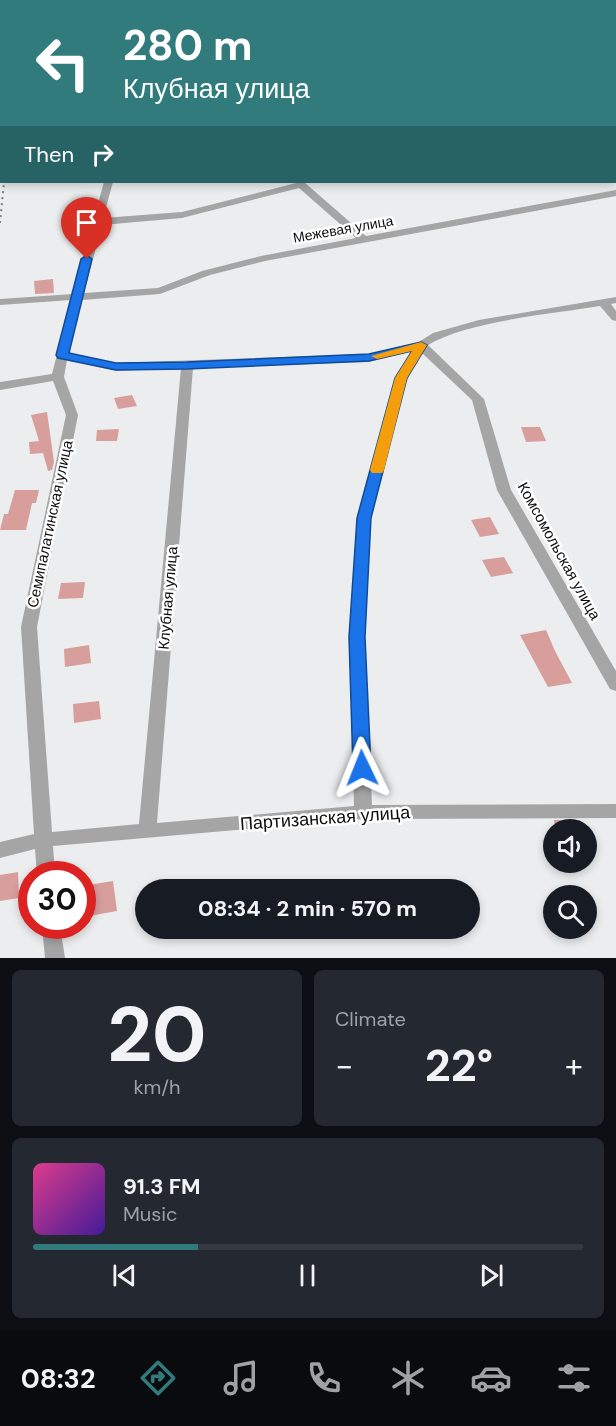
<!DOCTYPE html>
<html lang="en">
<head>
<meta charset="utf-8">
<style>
	body { margin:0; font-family:"DM Sans",sans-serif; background:#242831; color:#f1f3f6; height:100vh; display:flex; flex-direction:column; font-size:22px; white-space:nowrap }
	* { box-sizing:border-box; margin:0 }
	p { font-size:20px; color:#9ea1a6 }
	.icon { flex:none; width:33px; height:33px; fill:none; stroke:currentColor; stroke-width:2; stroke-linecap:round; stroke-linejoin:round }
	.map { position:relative; height:958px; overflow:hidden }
	.side { display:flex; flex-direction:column; gap:12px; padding:12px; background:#0d0f14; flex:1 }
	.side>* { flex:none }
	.top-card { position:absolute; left:0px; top:0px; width:616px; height:183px; box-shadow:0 3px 9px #0003; background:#317b7d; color:#fff; overflow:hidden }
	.fabs { position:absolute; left:543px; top:819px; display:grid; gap:12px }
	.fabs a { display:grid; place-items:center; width:54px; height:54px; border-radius:50%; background:#171b24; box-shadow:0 3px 9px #0003; font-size:30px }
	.speed { position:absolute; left:18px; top:861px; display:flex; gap:12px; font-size:30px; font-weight:700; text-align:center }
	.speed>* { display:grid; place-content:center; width:78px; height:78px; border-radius:50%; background:#171b24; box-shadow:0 3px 9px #0003; line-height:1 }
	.speed .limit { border:9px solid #d22; background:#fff; color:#111 }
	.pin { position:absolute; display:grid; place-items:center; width:51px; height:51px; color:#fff; margin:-62px -26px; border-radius:50% 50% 50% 0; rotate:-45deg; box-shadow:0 0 6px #0007 }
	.pin .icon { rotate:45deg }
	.me { position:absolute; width:66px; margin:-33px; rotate:358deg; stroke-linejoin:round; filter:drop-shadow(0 0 4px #0008) }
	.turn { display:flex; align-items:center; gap:21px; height:126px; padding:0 24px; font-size:27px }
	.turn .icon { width:78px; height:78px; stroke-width:2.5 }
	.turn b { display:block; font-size:42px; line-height:51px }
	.then { display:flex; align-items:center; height:57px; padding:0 24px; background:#0003; gap:12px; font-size:22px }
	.big { font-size:45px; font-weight:700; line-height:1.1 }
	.side .widget { flex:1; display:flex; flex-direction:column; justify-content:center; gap:9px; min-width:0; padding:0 21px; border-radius:9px; background:#242831 }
	.side .dial { align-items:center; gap:0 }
	.dial b { font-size:78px; line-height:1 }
	.song { display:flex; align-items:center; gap:18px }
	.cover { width:72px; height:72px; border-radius:9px; background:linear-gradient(135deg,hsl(330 70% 55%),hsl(260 70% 35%)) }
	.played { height:6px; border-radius:3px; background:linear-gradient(90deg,#317b7d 30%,#363941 30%) }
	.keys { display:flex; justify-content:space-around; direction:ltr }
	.heat { display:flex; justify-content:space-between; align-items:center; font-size:33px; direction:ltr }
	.side .tiles { flex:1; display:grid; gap:12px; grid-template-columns:1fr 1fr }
	.widget:last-child { grid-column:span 2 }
	.trip { position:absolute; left:135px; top:879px; width:345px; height:60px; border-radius:30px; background:#171b24; box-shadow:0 3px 9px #0003; font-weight:700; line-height:60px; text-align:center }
	.tab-bar { display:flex; height:96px; justify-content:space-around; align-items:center; background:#090b0e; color:#9ea1a6 }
	.tab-bar .icon { width:42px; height:42px }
	.tab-bar .active { color:#317b7d }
	.tab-bar b { font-size:27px; color:#f1f3f6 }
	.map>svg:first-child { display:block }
	.building { fill:#d79e9c }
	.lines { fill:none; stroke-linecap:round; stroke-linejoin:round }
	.path-far1 { stroke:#808181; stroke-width:1.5; stroke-dasharray:1.5 3; stroke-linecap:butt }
	.path { stroke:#808181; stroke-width:2; stroke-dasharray:2 4; stroke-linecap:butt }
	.street { fill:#a6a5a5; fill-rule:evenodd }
	.secondary { fill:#838282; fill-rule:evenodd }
	.route { fill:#1a73e8; stroke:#114b97; stroke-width:1.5 }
	.slow { fill:#f59e0b }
	.labels { text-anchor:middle; stroke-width:5; stroke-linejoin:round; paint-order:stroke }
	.far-street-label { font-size:14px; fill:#0c0c0c; stroke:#fff }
	.street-label { font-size:15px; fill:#0c0c0c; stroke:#fff }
	.near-street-label { font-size:18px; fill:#0c0c0c; stroke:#fff }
</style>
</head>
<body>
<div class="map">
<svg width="616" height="958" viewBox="0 0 616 958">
	<rect width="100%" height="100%" fill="#ecedee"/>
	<!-- building -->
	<path class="building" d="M53,279L54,293L35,294L34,281Z
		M132,395L137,406L118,409L114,398Z
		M47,412L54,462L52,470L48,471L43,453L30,454L29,442L39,441L31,415Z
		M521,427H540L546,441L526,442Z
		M119,429L117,441H96L97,430Z
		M15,490H39L36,503H32L26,530H0L4,514H8Z
		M490,517L499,534L480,537L471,520Z
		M504,557L513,573L491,577L482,560Z
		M85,582L83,598L58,599L61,583Z
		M546,630L555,651L572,683L548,687L520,635Z
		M89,645L91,663L65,667L64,649Z
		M99,701L101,719L74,723L73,704Z
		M554,820H580L582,830H555Z
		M18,872L19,898L0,901V875Z
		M113,881L117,911L84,917L82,886Z"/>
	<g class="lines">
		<!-- path-far1 -->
		<path class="path-far1" d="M0,34L2,32
			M0,137L2,135"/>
		<!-- path -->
		<path class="path" d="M0,223L4,182"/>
		<!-- street -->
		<path class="street" d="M86,0H94L95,2H87Z
			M0,52H2V56H0Z
			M615,135L616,136V142L615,141Z
			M104,182H113L103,218L182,212L296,183V182H304L366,236L616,190V196L265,261L210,275L160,294L82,300L68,353L116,363L369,354L417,343L433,333L479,320L616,297V303L611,304L616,311V321L612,320L600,306C552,314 468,321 428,345L484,399L511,490L616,671V691L610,689L497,490L472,400L422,353L407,378L371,518L365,637L372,805L616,804V818L363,819L53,846L55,874H37L35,849L0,858V842L34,834L21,627L66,415L53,381L0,390V382L52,374L71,300L0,305V299L73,294ZM299,188L356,238L261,256L202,271L158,288L84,293L102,225L182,218ZM412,351L395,378L357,518L349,637L354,806L157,823L193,368L369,362ZM67,360L116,371L181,368L139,824L52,832L37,627L78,415L64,377Z
			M42,926H60L65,958H45Z"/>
		<!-- secondary -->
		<path class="secondary" d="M416,0H427L428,2H417Z
			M615,106H616V115H615Z"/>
	</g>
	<!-- route -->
	<path class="route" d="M87,255L92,259L69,353L116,363L187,362L369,354L421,342L427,345L407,378L371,518L365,637L371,768L368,773H356L353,768L349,637L357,518L395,378L412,351L369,361L187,369L116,370L58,358L56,355L81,259Z"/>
	<!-- slow -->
	<path class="slow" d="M421,342L427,345L407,378L384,470L382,473H372L370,470L395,378L412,351L377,359L371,356Z"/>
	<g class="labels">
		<!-- far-street labels -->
		<g class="far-street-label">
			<text transform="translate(343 229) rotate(-10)" y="5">Межевая улица</text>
		</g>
		<!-- street labels -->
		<g class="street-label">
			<text transform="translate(50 524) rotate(-78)" y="5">Семипалатинская улица</text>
			<text transform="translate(559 551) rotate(61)" y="5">Комсомольская улица</text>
			<text transform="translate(168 598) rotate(-85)" y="5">Клубная улица</text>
		</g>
		<!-- near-street labels -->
		<g class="near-street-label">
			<text transform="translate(325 818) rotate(-4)" y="6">Партизанская улица</text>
		</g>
	</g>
</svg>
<div class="fabs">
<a><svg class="icon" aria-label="sound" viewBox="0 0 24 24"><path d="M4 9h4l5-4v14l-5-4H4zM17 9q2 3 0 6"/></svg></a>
<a><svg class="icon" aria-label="search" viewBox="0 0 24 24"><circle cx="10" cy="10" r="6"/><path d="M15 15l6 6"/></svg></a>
</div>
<div class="speed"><div class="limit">30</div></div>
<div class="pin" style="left:87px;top:259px;background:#d93025"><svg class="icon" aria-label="arrive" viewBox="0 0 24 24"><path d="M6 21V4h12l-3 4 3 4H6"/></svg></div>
<svg class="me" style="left:362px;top:768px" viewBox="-20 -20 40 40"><path d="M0-17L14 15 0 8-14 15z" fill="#1a73e8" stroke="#fff" stroke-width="4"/></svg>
<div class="trip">08:34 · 2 min · 570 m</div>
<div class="top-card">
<div class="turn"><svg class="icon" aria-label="left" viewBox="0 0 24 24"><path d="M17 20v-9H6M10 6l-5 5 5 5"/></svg><div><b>280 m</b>Клубная улица</div></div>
<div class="then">Then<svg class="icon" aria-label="right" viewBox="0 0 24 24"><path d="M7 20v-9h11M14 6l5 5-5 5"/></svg></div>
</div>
</div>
<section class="side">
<div class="tiles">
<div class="widget dial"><b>20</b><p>km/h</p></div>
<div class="widget"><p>Climate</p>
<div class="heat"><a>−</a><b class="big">22°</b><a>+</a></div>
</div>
<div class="widget">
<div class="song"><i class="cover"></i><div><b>91.3 FM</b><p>Music</p></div></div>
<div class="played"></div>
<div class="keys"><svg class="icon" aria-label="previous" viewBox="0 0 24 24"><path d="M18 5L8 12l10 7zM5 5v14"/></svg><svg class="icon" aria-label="pause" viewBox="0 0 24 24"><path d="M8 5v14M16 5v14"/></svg><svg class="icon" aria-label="next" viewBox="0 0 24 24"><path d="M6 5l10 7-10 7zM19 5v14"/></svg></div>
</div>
</div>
</section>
<nav class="tab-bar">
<b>08:32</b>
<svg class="icon active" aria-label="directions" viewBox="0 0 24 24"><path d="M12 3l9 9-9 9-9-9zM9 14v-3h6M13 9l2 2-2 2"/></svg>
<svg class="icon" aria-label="music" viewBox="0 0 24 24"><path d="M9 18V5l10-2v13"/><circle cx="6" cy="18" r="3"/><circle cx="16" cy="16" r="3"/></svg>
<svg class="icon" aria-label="phone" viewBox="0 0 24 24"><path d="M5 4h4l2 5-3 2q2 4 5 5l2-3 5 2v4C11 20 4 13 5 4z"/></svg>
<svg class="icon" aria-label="climate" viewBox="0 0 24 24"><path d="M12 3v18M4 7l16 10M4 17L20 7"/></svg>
<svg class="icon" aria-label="car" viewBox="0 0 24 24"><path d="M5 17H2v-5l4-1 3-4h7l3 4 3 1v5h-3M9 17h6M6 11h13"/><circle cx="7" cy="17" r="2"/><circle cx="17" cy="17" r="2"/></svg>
<svg class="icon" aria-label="filters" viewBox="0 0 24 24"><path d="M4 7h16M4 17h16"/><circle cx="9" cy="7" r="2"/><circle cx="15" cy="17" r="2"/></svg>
</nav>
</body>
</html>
